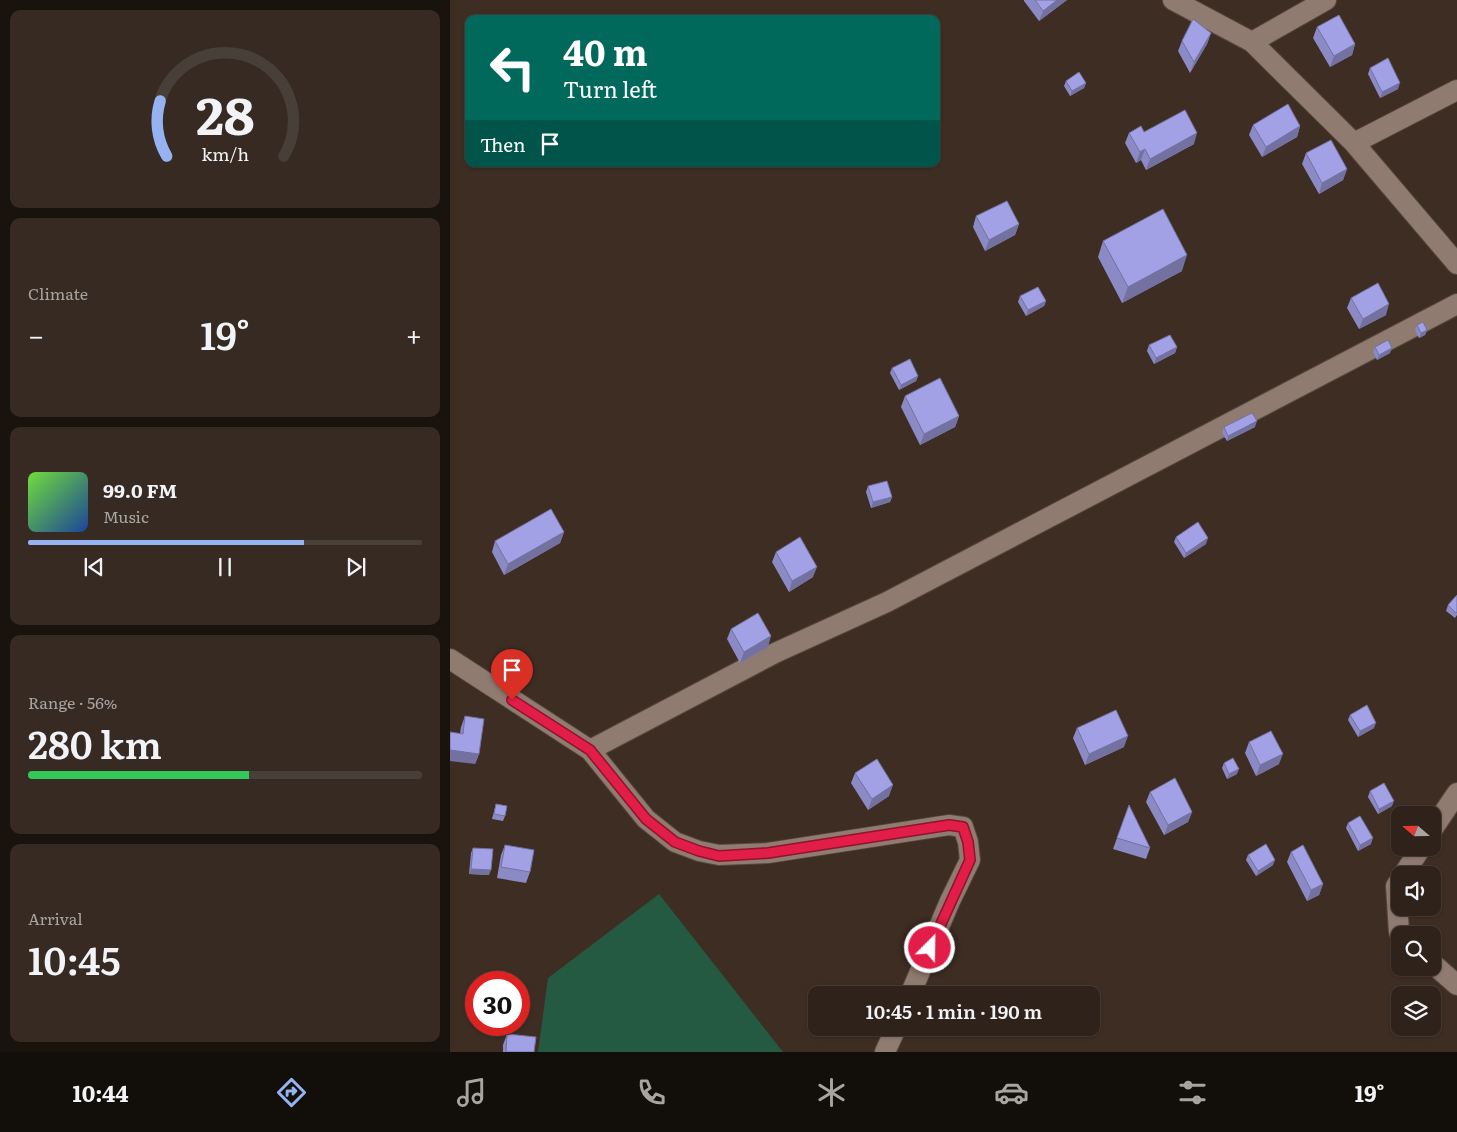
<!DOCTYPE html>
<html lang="en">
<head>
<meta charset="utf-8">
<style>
	body { margin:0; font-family:Literata,serif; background:#362a23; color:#f1f3f6; height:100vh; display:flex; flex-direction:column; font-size:19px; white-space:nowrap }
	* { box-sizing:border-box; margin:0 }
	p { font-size:16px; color:#a7a4a2 }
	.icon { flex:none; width:28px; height:28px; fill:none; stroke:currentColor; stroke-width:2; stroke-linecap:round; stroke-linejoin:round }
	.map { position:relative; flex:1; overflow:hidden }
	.details { display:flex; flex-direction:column; gap:10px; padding:10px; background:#19130e; width:450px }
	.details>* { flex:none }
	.top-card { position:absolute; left:15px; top:15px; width:475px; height:152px; border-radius:10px; box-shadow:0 1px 4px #0004,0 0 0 1px #493f39; background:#00695c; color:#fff; overflow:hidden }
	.needle { width:32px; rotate:290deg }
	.tools { position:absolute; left:941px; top:806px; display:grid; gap:10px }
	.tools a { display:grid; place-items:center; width:50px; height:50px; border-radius:10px; background:#2e221a; box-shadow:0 1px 4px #0004,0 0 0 1px #493f39; font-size:25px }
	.speed { position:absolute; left:15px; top:971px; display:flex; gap:10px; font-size:25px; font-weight:700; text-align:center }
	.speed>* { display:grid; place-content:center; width:65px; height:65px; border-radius:50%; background:#2e221a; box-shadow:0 1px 4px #0004,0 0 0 1px #493f39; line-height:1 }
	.speed .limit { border:8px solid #d22; background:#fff; color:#111 }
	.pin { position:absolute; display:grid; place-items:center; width:42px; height:42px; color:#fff; margin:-51px -21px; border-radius:50% 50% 50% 0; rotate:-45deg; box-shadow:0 0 5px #0007 }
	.pin .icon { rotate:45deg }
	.me { position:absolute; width:55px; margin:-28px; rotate:23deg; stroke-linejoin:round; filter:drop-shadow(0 0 4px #0008) }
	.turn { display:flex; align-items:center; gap:18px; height:105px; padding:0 15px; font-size:22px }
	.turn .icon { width:65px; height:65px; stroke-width:2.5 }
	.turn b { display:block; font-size:35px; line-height:42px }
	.then { display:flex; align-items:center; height:48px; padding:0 15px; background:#0003; gap:10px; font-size:19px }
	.big { font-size:38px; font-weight:600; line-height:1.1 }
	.details .card { flex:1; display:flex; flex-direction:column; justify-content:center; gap:8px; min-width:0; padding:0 18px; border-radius:10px; background:#362a23 }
	.details .dial { align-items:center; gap:0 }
	.dial svg { height:130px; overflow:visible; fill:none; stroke:#493f39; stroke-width:7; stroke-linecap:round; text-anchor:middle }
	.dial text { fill:#f1f3f6; stroke:none }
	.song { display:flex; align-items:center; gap:15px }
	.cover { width:60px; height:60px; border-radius:8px; background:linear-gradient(135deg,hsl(100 70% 55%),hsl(220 70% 35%)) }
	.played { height:5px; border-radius:2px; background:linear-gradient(90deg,#95b2f1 70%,#493f39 70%) }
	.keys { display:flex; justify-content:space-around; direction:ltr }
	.heat { display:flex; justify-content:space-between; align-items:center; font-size:28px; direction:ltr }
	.charge { height:8px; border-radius:4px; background:linear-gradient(90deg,#34c759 56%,#493f39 0) }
	.trip { position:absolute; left:358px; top:986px; width:292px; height:50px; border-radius:10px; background:#2e221a; box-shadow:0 1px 4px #0004,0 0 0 1px #493f39; font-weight:600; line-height:50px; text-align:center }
	.menu { display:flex; height:80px; justify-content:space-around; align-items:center; background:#120e0a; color:#a7a4a2 }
	.menu .icon { width:35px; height:35px }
	.menu .active { color:#95b2f1 }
	.menu b { font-size:22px; color:#f1f3f6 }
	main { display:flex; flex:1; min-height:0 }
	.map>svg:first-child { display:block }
	.green { fill:#245a42 }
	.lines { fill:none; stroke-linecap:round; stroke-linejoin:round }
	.minor-casing { stroke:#574840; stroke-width:22 }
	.minor { stroke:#8f7b70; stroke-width:20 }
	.wall { fill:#8c8ac5 }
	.shaded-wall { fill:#7271a0 }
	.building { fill:#a3a1e5; stroke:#7271a0 }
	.route-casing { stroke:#92132f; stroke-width:12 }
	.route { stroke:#e11d48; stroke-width:9 }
</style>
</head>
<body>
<main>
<section class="details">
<div class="card dial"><svg viewBox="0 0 100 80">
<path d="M14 69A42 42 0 1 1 86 69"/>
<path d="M14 69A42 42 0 0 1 10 35" stroke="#95b2f1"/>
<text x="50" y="56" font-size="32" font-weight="700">28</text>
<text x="50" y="72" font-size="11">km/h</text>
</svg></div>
<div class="card"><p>Climate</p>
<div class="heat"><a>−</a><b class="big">19°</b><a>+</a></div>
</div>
<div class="card">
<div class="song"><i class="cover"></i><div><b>99.0 FM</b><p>Music</p></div></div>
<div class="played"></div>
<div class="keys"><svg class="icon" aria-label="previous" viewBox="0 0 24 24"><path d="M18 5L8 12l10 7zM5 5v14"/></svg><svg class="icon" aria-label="pause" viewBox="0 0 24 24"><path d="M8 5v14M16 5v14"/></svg><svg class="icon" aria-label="next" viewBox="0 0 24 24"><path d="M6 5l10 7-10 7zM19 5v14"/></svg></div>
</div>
<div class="card"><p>Range · 56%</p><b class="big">280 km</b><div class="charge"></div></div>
<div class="card"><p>Arrival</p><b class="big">10:45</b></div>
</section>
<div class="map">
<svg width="1007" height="1052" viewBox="0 0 1007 1052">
	<rect width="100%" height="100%" fill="#3e2d23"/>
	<!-- green -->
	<path class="green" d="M209,894L333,1052H88L98,978Z"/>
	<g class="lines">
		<!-- minor casing -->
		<g class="minor-casing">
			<path id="minor" d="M723,0L802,42L904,143L1007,264
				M802,42L876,0
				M904,143L1007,90
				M0,659L140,750L196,819L225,842L249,851L269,855L318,853L499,825L513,827L518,842L520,860L500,901L460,995
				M140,750L325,653L437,602L1007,304
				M982,830L1007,793
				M953,875L971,848
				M950,880L946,886L949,932L952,935
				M982,963L1007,985
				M435,1052L446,1028"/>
		</g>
		<!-- minor -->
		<use href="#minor" class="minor"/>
	</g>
	<!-- wall -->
	<path class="wall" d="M574,0H617L589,21L574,1Z
		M867,27L905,44L902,55L880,67L863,38Z
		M761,33L757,44L740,73L728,51L732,41Z
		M920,68L948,89L930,98L918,74Z
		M616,81L636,83L634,88L620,96L614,86Z
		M803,125L850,126L847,137L812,157L799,135Z
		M694,132L744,144L696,170L691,160L686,163L675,143L679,133Z
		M856,153L897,169L893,180L869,194L852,164Z
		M526,216L569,224L565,235L535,251L523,227Z
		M653,241L732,271L672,303L648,257Z
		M570,296L596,301L594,306L576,316L568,302Z
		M901,298L936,315L909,329L897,308Z
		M967,325L977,330L975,335L969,338L965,330Z
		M699,345L727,347L725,353L704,364L697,351Z
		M925,347L940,353L927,360L923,352Z
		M442,368L468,376L466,381L449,390L440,373Z
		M455,396L509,416L505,427L470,445L451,407Z
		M774,427H805L777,441L772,433Z
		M418,486L442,497L440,502L421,508L416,492Z
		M114,532L110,543L54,575L42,552L45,541Z
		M726,537L756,544L734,558L724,542Z
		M326,552L363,577L339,592L322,562Z
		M1007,595V615L1005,618L996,611L998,605Z
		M281,629L318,647L290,663L277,639Z
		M900,715L924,728L908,737L898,720Z
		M15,716L29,754L25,764L10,734L11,727Z
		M627,728L674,747L635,765L623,738Z
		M799,742L829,764L806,776L795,753Z
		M774,763L787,774L777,779L772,768Z
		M405,773L439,796L418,810L401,783Z
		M920,791L942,806L928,814L918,797Z
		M700,792L742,812L738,822L714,835L696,802Z
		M46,804L55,816L53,821L42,819Z
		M679,805L700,848L696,859L663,849Z
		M898,823L921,844L908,851L896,828Z
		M55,845L80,872L76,883L47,878L51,855Z
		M23,848L39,875L19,874L21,853Z
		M841,852L873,884L869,895L857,901L837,862Z
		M798,855L823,865L806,876L796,860Z
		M57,1034L84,1052H53V1045Z"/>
	<!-- shaded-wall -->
	<path class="shaded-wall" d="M607,0H617L589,21L593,11Z
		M761,33L757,44L740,73L744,62Z
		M905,44L902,55L880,67L884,56Z
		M636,83L634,88L620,96L622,91Z
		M950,83L948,89L930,98L932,92Z
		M850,126L847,137L812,157L816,147Z
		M747,133L744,144L696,170L700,159Z
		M695,149L691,160L686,163L690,152Z
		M897,169L893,180L869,194L872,183Z
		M569,224L565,235L535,251L539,240Z
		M737,255L732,271L672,303L678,287Z
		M596,301L594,306L576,316L578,310Z
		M939,304L936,315L909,329L913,319Z
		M977,330L975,335L969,338L971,333Z
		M727,347L725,353L704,364L706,358Z
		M942,348L940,353L927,360L929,355Z
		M468,376L466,381L449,390L451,385Z
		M509,416L505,427L470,445L474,434Z
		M807,421L805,427L777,441L778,436Z
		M442,497L440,502L421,508L423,502Z
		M114,532L110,543L54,575L58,564Z
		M758,538L756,544L734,558L736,553Z
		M367,567L363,577L339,592L342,581Z
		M321,636L318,647L290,663L294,652Z
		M926,723L924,728L908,737L910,731Z
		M678,736L674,747L635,765L639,754Z
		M0,750L29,754L25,764L0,761Z
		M833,754L829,764L806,776L810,765Z
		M789,769L787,774L777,779L779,774Z
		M443,785L439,796L418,810L422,799Z
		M944,801L942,806L928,814L929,809Z
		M742,812L738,822L714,835L718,825Z
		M923,838L921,844L908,851L910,845Z
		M825,860L823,865L806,876L808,871Z
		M21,869L41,870L39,875L19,874Z
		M873,884L869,895L857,901L861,890Z"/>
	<!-- building -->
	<path class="building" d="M585,0H607L593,11Z
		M889,15L905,44L884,56L867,27Z
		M743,19L761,33L744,62L732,41Z
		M938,58L950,83L932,92L920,68Z
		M629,72L636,83L622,91L616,81Z
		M838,104L850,126L816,147L803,125Z
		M735,110L747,133L700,159L695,149L690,152L679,133L691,126L694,132Z
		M881,140L897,169L872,183L856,153Z
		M557,201L569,224L539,240L526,216Z
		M713,209L737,255L678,287L653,241Z
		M928,283L939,304L913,319L901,298Z
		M588,287L596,301L578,310L570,296Z
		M973,322L977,330L971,333L967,325Z
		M720,335L727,347L706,358L699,345Z
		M938,340L942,348L929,355L925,347Z
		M460,359L468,376L451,385L442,368Z
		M490,378L509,416L474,434L455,396Z
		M802,413L807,421L778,436L774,427Z
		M437,481L442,497L423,502L418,486Z
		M101,509L114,532L58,564L45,541Z
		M748,522L758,538L736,553L726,537Z
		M350,537L367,567L342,581L326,552Z
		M1007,595V612L1006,613L998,605Z
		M308,613L321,636L294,652L281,629Z
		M917,705L926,723L910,731L900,715Z
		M666,710L678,736L639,754L627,728Z
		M15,716L34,719L29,754L0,750V732L13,734Z
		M821,731L833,754L810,765L799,742Z
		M783,758L789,769L779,774L774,763Z
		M427,759L443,785L422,799L405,773Z
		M725,778L742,812L718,825L700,792Z
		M934,783L944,801L929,809L920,791Z
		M46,804L57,806L55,816L44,814Z
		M679,805L700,848L667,838Z
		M910,816L923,838L910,845L898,823Z
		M816,844L825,860L808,871L798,855Z
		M55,845L84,850L80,872L51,867Z
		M853,845L873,884L861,890L841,852Z
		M23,848L43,849L41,870L21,869Z
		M57,1034L86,1037L84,1052H56Z"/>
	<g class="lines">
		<!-- route casing -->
		<g class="route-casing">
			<path id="route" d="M62,700L140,750L196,819L225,842L249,851L269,856L318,853L499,825L513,827L518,842L520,860L480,948"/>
		</g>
		<!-- route -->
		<use href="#route" class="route"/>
	</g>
</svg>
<div class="tools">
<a><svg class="needle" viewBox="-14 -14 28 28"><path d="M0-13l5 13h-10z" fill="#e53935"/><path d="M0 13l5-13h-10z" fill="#a7a4a2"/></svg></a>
<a><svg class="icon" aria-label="sound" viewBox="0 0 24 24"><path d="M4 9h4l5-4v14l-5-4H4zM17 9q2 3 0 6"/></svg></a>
<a><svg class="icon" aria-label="search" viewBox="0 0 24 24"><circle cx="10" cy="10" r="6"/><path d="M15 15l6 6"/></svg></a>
<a><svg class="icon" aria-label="layers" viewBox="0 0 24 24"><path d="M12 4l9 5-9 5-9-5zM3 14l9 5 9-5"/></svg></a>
</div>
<div class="speed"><div class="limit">30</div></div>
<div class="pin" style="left:62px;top:700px;background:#d93025"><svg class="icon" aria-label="arrive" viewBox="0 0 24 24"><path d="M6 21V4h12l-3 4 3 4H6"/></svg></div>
<svg class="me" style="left:480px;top:948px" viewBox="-20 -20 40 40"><circle r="17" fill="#e11d48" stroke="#fff" stroke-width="3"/><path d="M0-11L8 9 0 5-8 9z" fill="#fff"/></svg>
<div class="trip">10:45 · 1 min · 190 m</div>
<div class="top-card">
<div class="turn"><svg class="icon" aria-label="left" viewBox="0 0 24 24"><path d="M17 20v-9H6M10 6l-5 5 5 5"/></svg><div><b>40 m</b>Turn left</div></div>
<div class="then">Then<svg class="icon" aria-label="arrive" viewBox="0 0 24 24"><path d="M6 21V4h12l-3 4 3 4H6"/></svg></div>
</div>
</div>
</main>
<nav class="menu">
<b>10:44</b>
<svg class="icon active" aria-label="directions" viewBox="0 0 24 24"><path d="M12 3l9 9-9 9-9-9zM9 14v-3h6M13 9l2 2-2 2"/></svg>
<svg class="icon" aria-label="music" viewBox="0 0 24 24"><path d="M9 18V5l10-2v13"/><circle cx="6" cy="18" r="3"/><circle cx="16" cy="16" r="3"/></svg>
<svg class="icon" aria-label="phone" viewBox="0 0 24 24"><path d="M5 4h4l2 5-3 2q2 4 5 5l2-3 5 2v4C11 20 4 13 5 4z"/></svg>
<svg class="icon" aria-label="climate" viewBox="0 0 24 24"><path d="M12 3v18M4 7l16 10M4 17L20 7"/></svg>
<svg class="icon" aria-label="car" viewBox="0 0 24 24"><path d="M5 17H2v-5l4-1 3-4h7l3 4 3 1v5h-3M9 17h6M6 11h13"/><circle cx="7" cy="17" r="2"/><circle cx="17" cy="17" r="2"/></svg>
<svg class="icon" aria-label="filters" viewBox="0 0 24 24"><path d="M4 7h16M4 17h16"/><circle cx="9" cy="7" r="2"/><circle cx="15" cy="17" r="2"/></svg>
<b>19°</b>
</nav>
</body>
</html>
